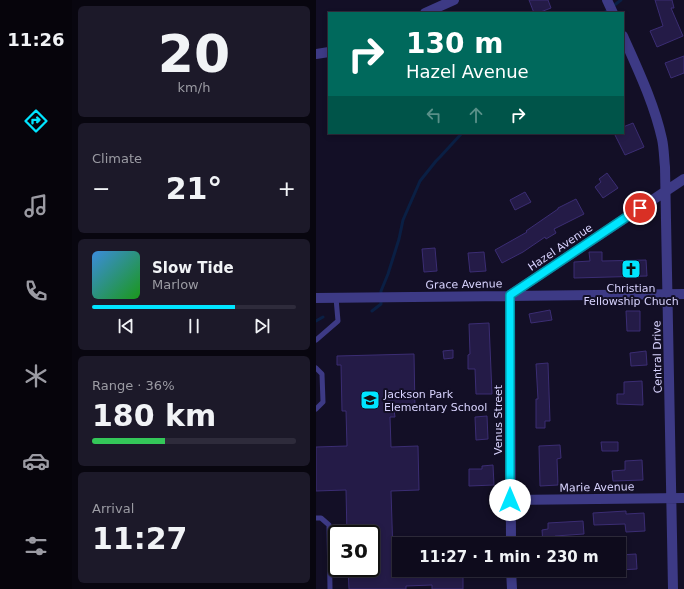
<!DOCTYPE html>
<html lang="en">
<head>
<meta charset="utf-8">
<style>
	body { margin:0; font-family:"DejaVu Sans",sans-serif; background:#1c1929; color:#f1f3f6; height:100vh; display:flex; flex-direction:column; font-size:15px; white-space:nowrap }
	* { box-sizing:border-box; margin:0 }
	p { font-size:13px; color:#9b9ba3 }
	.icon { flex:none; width:22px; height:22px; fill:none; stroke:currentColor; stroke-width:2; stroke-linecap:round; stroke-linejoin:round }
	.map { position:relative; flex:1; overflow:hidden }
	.details { display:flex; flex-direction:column; gap:6px; padding:6px; background:#08060f; width:244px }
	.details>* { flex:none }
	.banner { position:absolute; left:12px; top:12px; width:296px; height:122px; border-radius:0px; box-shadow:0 2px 6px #0003,0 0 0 1px #2e2b3b; background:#00695c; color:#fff; overflow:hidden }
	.speed { position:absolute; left:12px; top:525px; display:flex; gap:8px; font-size:20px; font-weight:700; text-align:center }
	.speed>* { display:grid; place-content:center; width:52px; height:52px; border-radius:50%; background:#0e0b1c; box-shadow:0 2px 6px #0003,0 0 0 1px #2e2b3b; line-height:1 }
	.speed .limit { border:2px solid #111; border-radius:6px; background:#fff; color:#111 }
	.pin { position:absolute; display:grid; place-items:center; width:34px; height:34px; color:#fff; margin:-17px; border:2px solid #fff; border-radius:50%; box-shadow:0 1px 4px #0007 }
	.me { position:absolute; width:44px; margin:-22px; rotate:0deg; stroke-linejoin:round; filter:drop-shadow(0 0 3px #0008) }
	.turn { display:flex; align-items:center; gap:14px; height:84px; padding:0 12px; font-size:18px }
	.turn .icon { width:52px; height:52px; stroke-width:2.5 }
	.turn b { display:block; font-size:28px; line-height:34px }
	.lanes { display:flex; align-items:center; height:38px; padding:0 12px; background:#0003; justify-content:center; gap:20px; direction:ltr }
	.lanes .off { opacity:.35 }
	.big { font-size:30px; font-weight:800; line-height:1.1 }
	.details .card { flex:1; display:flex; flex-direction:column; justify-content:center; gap:6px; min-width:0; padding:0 14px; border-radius:6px; background:#1c1929 }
	.details .dial { align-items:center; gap:0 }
	.dial b { font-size:52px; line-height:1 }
	.song { display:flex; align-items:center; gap:12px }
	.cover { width:48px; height:48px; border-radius:6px; background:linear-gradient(135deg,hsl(210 70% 55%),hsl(120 70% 35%)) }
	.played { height:4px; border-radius:2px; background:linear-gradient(90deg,#00e5ff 70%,#2e2b3b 70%) }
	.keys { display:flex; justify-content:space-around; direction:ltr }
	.heat { display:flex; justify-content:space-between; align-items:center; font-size:22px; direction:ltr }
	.charge { height:6px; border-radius:3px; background:linear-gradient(90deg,#34c759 36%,#2e2b3b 0) }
	.trip { position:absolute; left:76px; top:537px; width:234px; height:40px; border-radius:0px; background:#0e0b1c; box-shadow:0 2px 6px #0003,0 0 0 1px #2e2b3b; font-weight:800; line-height:40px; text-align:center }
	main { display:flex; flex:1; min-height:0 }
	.dock { display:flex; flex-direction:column; width:72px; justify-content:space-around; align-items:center; background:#06040b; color:#9b9ba3 }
	.dock .icon { width:28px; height:28px }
	.dock .on { color:#00e5ff }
	.dock b { font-size:18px; color:#f1f3f6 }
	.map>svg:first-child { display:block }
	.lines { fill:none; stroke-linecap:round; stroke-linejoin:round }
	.stream { stroke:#0a1f44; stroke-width:3 }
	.building { fill:#241b47; stroke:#3b2d73 }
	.lane { stroke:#3d3a85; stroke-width:5 }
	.street { stroke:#3d3a85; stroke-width:10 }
	.route-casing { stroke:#0095a6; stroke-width:10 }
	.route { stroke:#00e5ff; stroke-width:7 }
	.labels { text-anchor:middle; stroke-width:4; stroke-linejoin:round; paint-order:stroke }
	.street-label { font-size:11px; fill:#d9d4ff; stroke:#130f26 }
	.poi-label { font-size:11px; fill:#d9d4ff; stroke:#130f26 }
</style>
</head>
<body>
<main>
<nav class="dock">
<b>11:26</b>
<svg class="icon on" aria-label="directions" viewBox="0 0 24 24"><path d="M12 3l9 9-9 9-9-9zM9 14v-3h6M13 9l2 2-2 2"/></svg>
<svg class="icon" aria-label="music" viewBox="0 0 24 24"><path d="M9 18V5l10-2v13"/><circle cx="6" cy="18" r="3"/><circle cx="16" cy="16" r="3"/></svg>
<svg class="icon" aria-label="phone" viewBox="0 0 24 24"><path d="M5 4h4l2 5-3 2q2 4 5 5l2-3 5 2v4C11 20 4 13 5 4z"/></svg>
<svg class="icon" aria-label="climate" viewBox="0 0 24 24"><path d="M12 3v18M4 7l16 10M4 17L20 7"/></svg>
<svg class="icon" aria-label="car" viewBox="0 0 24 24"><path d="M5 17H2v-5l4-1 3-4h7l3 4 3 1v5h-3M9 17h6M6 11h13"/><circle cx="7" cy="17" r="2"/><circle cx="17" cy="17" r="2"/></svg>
<svg class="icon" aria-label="filters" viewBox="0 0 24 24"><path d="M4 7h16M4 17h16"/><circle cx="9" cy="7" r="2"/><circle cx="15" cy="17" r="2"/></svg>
</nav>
<section class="details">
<div class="card dial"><b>20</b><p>km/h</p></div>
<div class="card"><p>Climate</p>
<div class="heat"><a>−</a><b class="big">21°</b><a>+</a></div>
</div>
<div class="card">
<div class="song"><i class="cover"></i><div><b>Slow Tide</b><p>Marlow</p></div></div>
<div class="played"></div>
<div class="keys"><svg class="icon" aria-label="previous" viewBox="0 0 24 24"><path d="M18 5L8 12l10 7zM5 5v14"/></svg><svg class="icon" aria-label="pause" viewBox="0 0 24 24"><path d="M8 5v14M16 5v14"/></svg><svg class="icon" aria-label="next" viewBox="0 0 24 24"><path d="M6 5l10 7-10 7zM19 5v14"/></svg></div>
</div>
<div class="card"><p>Range · 36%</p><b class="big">180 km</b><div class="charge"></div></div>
<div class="card"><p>Arrival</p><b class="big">11:27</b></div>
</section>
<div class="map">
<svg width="368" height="589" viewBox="0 0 368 589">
	<rect width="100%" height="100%" fill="#130f26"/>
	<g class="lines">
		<!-- stream -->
		<path class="stream" d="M288,13L305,0
			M56,311L65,304V291L72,274L83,239L87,220L104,181L120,161L124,157L146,133
			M0,321L7,317"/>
	</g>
	<!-- building -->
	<path class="building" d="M213,0H232L235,8L222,13H218Z
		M339,0H356L358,8H355L367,36L341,47L334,31L347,26Z
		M368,56V73L355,78L349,63Z
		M317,123L328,147L309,155L298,133H307V127Z
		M291,173L302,188L287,198L279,187L285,182L283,179Z
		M209,192L215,202L199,210L194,200Z
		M260,199L268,214L238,229L240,233L230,239L229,237L207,252L186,263L179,250L211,232L210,231L242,209V208Z
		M119,248L121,271L108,272L106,249Z
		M168,252L170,271L154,272L152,253Z
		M273,252H286V261L330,260L331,276L258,278V262L274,261Z
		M234,310L236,320L215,323L213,314Z
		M310,311H324V331H311Z
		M173,323L176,394H160L159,369H152V355L154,354L153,324Z
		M137,350V358L128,359L127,351Z
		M330,351L331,365L315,366L314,353Z
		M98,354L99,410H78L79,417H74L75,447L102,446L103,490L75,491L77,555H83V570H147V589H116V585L90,586V589H33L32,568H55V534H31L30,490L0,491V447L31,446L30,411H26L25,365H21V356Z
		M232,363L234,421H229V428H220V399H222L220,364Z
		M326,381L327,405L301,404V394H308V382Z
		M171,416L172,439L160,440L159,417Z
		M285,442H302V451H286Z
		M244,445L245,458L241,459L242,485L224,486L223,446Z
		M326,460L327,480L297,481L296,471L309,470V461Z
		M177,465L178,485L153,486V469H166V466Z
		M310,511V514L328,513L329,531L310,532L309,524L278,525L277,513Z
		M267,521L268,534L239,536L240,544H227L226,530L232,529V523Z
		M320,554L321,569L303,570V555Z"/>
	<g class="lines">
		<!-- lane -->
		<path class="lane" d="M0,340L22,321L20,298
			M0,368L6,374L7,402L0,409
			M0,518H5L13,525L14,589"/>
		<!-- street -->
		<path class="street" d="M291,0L297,13
			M109,13L138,0
			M307,36C322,70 338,103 346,139C348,148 348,158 349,167L357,589
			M0,54L13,52
			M0,298L368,294
			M195,500L368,498
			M195,544L194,295L368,179
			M195,570L196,589"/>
	</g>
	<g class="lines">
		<!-- route casing -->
		<g class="route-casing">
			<path id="route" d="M194,500V295L324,208"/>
		</g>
		<!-- route -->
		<use href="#route" class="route"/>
	</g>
	<!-- icons -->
	<defs>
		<g id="church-square" transform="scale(1)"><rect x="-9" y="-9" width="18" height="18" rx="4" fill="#00e5ff" stroke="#130f26"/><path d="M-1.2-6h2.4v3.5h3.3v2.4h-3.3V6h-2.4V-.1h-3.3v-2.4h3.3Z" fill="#111"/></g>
		<g id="school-square" transform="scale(1)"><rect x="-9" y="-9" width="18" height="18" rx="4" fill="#00e5ff" stroke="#130f26"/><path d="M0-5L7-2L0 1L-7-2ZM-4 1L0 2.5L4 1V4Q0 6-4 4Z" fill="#111"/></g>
	</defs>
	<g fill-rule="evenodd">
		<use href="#church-square" x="315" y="269"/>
		<use href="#school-square" x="54" y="400"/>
	</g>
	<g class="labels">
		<!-- street labels -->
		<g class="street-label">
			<text transform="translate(244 247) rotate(-34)" y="4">Hazel Avenue</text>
			<text transform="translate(148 284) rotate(-1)" y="4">Grace Avenue</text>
			<text transform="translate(341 357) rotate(-91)" y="4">Central Drive</text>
			<text transform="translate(182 420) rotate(-90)" y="4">Venus Street</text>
			<text transform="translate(281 487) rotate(-1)" y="4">Marie Avenue</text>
		</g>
		<!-- poi labels -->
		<g class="poi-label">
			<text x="315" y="292">Christian<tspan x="315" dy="13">Fellowship Chuch</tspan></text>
			<text x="68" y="398" text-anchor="start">Jackson Park<tspan x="68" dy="13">Elementary School</tspan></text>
		</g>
	</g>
</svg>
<div class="speed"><div class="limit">30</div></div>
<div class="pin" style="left:324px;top:208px;background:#d93025"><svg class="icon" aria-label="arrive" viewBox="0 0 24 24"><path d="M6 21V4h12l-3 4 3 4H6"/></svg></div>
<svg class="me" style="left:194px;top:500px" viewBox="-20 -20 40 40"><circle r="19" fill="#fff"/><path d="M0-13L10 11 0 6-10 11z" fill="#00e5ff"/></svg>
<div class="trip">11:27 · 1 min · 230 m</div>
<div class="banner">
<div class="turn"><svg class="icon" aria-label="right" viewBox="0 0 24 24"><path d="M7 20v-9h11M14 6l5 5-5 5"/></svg><div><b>130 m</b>Hazel Avenue</div></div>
<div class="lanes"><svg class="icon off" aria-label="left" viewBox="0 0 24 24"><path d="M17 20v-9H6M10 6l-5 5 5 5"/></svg><svg class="icon off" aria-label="ahead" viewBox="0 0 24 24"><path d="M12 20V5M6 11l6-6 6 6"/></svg><svg class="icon" aria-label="right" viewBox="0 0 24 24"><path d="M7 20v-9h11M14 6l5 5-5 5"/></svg></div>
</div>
</div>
</main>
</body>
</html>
